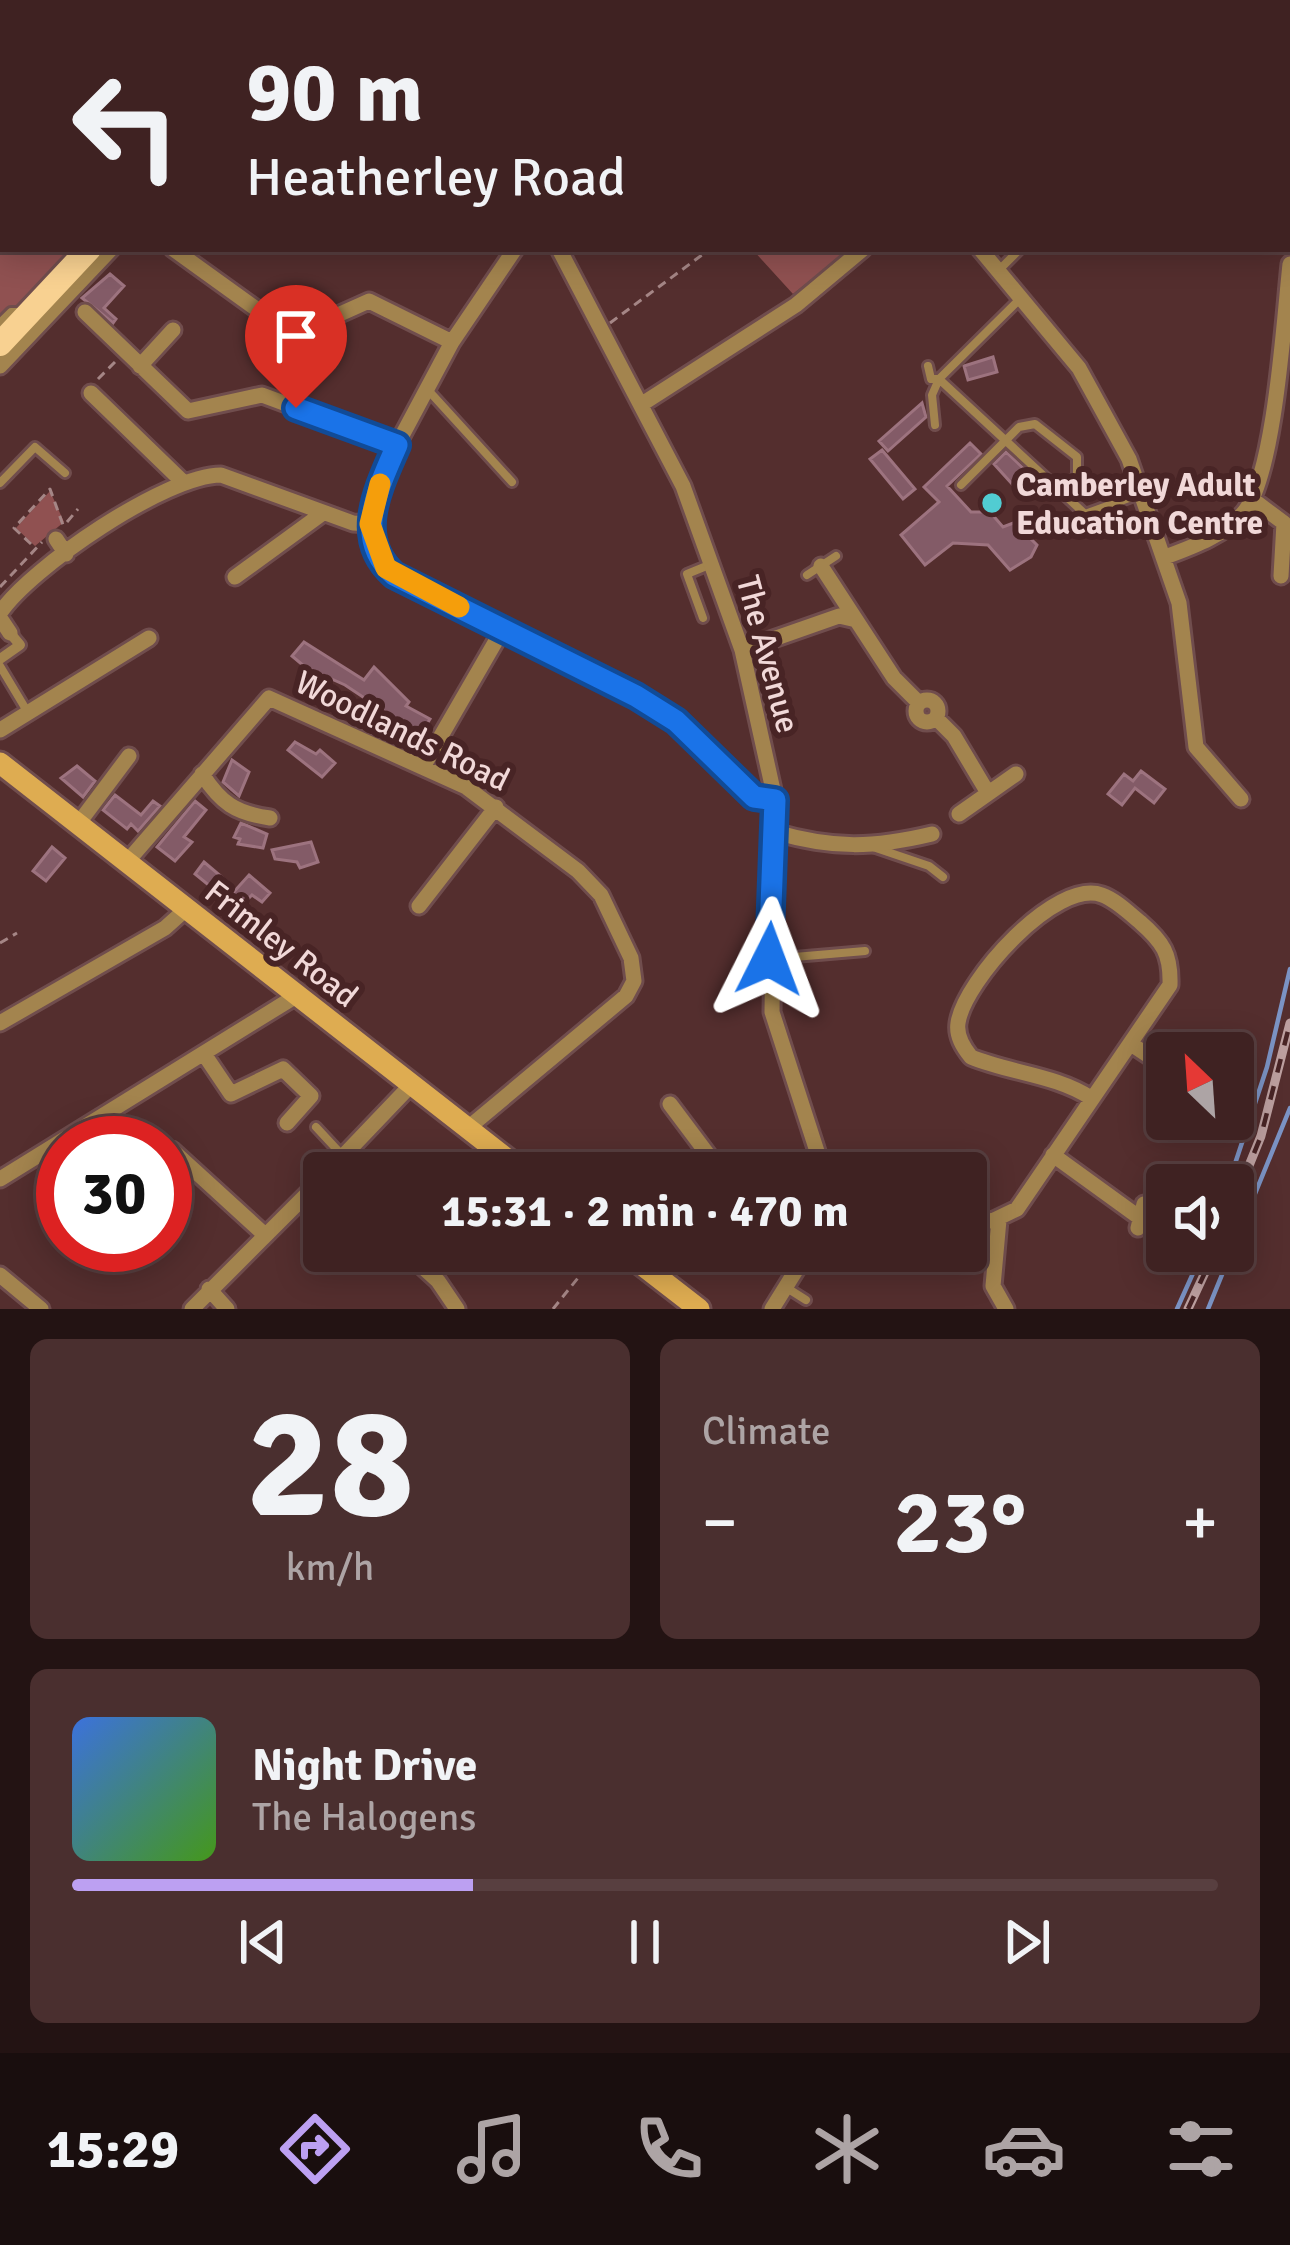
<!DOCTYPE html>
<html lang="en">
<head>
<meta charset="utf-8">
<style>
	body { margin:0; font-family:Signika,sans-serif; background:#4a2f2f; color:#f1f3f6; height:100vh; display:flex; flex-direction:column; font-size:45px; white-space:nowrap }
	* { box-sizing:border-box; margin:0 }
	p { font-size:39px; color:#ada4a5 }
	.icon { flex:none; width:66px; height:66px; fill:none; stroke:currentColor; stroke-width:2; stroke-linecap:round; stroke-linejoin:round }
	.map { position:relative; height:1309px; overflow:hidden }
	.details { display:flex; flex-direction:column; gap:30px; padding:30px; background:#231313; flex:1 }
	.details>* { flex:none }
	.guide { position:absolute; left:0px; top:0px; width:1290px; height:252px; box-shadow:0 6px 30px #0003,0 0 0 3px #583f40; background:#3f2222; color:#f1f3f6; overflow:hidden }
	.needle { width:78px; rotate:335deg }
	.buttons { position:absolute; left:1146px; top:1032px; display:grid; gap:24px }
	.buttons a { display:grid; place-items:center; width:108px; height:108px; border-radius:12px; background:#3f2222; box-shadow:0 6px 30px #0003,0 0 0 3px #583f40; font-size:60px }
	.speed { position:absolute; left:36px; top:1116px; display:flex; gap:24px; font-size:60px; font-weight:700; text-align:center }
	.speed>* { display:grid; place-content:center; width:156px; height:156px; border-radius:50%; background:#3f2222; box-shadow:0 6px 30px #0003,0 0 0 3px #583f40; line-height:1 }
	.speed .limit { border:18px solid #d22; background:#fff; color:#111 }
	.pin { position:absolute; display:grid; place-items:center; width:102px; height:102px; color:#fff; margin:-123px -51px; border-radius:50% 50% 50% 0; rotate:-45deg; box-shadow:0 0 12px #0007 }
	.pin .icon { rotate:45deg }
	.me { position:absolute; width:132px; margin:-66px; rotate:3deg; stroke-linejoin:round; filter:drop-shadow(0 0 9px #0008) }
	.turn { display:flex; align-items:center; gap:42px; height:252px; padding:0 48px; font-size:54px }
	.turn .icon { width:156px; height:156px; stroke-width:2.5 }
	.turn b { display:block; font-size:84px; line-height:102px }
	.big { font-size:90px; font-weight:700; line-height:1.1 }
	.details .card { flex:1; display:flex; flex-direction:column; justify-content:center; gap:18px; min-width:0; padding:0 42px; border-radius:18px; background:#4a2f2f }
	.details .dial { align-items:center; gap:0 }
	.dial b { font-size:156px; line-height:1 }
	.song { display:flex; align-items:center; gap:36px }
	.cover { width:144px; height:144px; border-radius:18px; background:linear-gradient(135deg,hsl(220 70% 55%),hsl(100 70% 35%)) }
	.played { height:12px; border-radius:6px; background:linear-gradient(90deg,#bca0f2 35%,#583f40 35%) }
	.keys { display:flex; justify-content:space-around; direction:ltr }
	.heat { display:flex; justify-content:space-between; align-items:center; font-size:66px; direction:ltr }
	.details .tiles { flex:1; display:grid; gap:30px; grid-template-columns:1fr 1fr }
	.card:last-child { grid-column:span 2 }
	.trip { position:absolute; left:303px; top:1152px; width:684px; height:120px; border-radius:12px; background:#3f2222; box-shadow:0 6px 30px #0003,0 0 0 3px #583f40; font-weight:700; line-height:120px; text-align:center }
	.menu { display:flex; height:192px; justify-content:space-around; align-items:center; background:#190e0e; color:#ada4a5 }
	.menu .icon { width:84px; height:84px }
	.menu .active { color:#bca0f2 }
	.menu b { font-size:54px; color:#f1f3f6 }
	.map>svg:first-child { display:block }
	.green { fill:#905151 }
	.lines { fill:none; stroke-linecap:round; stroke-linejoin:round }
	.stream { stroke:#7b93c4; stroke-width:4.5 }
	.building { fill:#835b67; stroke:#9d737f; stroke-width:3 }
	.service-casing { stroke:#704d4d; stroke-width:14 }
	.pedestrian-casing { stroke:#704d4d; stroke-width:16 }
	.minor-casing { stroke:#704d4d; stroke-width:21 }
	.secondary-casing { stroke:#704d4d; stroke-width:27 }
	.primary-casing { stroke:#704d4d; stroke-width:30 }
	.path { stroke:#a58686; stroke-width:3; stroke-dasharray:9 6; stroke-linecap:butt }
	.service { stroke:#a3844e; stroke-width:8 }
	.pedestrian { stroke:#a3844e; stroke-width:10 }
	.minor { stroke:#a3844e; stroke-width:15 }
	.secondary { stroke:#deac51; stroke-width:21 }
	.primary { stroke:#f8d191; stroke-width:24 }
	.rail-casing { stroke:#bc9f9f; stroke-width:9 }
	.rail { stroke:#482425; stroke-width:4.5; stroke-dasharray:14; stroke-linecap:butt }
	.route-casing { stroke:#114b97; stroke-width:30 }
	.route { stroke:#1a73e8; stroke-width:21 }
	.slow { stroke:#f59e0b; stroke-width:21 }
	.poi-dot { fill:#51ccd2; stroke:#482425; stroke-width:4.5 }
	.labels { text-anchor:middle; stroke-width:12; stroke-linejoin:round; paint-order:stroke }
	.poi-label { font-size:33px; font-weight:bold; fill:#f1d8d8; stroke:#482425; text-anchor:start }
	.street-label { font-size:33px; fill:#f1d8d8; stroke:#482425 }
</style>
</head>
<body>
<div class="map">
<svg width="1290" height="1309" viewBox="0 0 1290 1309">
	<rect width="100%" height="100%" fill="#542e2e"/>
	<!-- green -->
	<path class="green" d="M585,0H925L582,3Z
		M0,98L3,249H77L21,308L0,320Z
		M752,249H850L793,294Z
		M50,491L64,522L35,546L16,528Z"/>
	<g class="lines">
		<!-- stream -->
		<path class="stream" d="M1228,1185L1267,1067L1290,969
			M1177,1309L1203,1251
			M1208,1309L1290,1108"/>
	</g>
	<!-- building -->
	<path class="building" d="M110,274L124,286L104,308L116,319L113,323L82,298Z
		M993,357L997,372L968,380L964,366Z
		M922,403L926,417L888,451L879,441Z
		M970,443L981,454L947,486L971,512H990L1003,527L1016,522L1033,532L1028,536L1037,545L1031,557L1010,570L988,545L953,543L925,565L901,535L939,502L924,487Z
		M882,450L915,489L903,499L870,459Z
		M1006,452L1039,483L1024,497L994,464Z
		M304,642L364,680L374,667L409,702L406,706L430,719L420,735L345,685L305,667L292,656Z
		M295,742L316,754L320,750L335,763L322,777L288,750Z
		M232,760L249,772L239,796L223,782Z
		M77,766L95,781L83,797L61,778Z
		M1141,771L1165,789L1154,803L1135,788L1122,805L1108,794L1124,774L1133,781Z
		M115,795L141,815L153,801L160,806L138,831L131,824L127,829L103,810Z
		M195,801L206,810L184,837L192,842L175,861L157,847Z
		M241,823L267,834L263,848L238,844L240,839L234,837Z
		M311,842L318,862L300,868L297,862L275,859L272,850Z
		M52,847L65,858L46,881L33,871Z
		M204,862L229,883L222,896L195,874Z
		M249,875L270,893L262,902L252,895L243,904L231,895Z"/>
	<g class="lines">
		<!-- service casing -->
		<g class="service-casing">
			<path id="service" d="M1287,118L1290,117
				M1000,269L1020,249
				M1022,297L939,379L1085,514L1140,494
				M0,323L11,312H24
				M928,366L931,379H939L932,395L935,425
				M428,390L512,482
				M0,483L35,447L65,473
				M961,485L1019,427L1035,424L1077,457V476L1059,494
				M807,575L836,556
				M703,618L687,574L709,565
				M0,666L27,711
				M873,847L929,866L943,877
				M771,959L865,951
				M316,1127L342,1155
				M652,1271L673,1251
				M787,1288L806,1300"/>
		</g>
		<!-- pedestrian casing -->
		<g class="pedestrian-casing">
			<path id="pedestrian" d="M0,659L20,645L10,633"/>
		</g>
		<!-- minor casing -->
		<g class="minor-casing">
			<path id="minor" d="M355,0L359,3
				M456,0L458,3
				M494,0L497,3
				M1024,0L1026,3
				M1253,0L1256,3
				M475,3L479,0
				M1125,3L1128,0
				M1287,39L1290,43
				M173,249L287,331L311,327L369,301L452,342
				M515,249L452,342L397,445L371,512L377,553L409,584L636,696L677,721L754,797L775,799
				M559,249L683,486L742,650L775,799L772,1012L824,1173
				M980,249L1079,368L1129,459L1179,603L1196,747L1241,799
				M85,312L188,411L262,395L397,445
				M0,366L111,249
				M140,366L173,330
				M91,393L184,483
				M642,404L796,305L863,249
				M1252,499L1284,523L1281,576
				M56,539L66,554
				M1165,557C1192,547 1226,535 1245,511C1275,471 1284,319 1290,264
				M821,566L894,678L919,703
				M235,577L323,513
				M0,613C30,568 166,475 221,475L353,523L371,524
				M0,618L10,633
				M742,650L839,616L852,619
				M916 711a11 11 0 1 1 22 0a11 11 0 1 1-22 0Z
				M936,718L954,736L988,793
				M0,730L149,638
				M423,767L504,627
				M202,774C221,803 235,813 270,818
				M959,814L1016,774
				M78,824L129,756
				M775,832C833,849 874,848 932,834
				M126,863L269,698L466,787L578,871L601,895L631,958L634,981L626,996L468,1128
				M419,906L496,807
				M0,1023L165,928L185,910
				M1131,1044L1167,1068
				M204,1054L231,1094L283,1069L311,1096L287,1123
				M670,1104L709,1156L694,1173
				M172,1150L265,1235
				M1053,1155L1140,1218
				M327,1173L412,1084
				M0,1179L296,996
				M966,1217L992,1221L1017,1209L1170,985C1171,954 1163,942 1140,922C1129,913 1116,900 1102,895C1056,878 964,981 958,1023C956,1036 963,1047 971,1057C1010,1073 1056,1075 1091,1098
				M999,1220L993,1286L1006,1309
				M1138,1228L1144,1204
				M405,1251L438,1281L457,1309
				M0,1275L41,1309
				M209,1289L227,1309
				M192,1309L324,1177
				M772,1309L808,1251"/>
		</g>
		<!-- secondary casing -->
		<g class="secondary-casing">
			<path id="secondary" d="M0,763L525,1173
				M624,1251L699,1309"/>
		</g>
		<!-- primary casing -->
		<g class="primary-casing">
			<path id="primary" d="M320,3L323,0
				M0,344L89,249"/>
		</g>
		<!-- path -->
		<path class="path" d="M612,3L613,0
			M881,3L884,0
			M913,3L916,0
			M610,323L710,249
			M98,379L117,360
			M67,522L78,509
			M31,544L14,528L50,489L63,525
			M0,587L42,542
			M0,943L17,933
			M553,1309L598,1253"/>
		<!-- service -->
		<use href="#service" class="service"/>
		<!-- pedestrian -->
		<use href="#pedestrian" class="pedestrian"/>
		<!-- minor -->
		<use href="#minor" class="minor"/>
		<!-- secondary -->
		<use href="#secondary" class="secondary"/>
		<!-- primary -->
		<use href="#primary" class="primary"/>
		<!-- rail casing -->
		<g class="rail-casing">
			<path id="rail" d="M1233,1205L1261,1136L1290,1023
				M1188,1309L1215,1251"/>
		</g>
		<!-- rail -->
		<use href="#rail" class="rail"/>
	</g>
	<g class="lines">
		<!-- route casing -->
		<g class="route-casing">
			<path id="route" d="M296,408L397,445C379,487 352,538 394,575L636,696L676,721L754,797L775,800L769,959"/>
		</g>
		<!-- route -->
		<use href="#route" class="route"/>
		<!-- slow -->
		<path class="slow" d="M380,484L370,524L386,568L459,607"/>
	</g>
	<!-- markers -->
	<circle class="poi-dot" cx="992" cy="503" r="12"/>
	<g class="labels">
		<!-- poi labels -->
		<g class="poi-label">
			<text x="1016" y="496">Camberley Adult<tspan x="1016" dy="38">Education Centre</tspan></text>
		</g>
		<!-- street labels -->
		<g class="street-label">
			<text transform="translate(769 654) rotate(75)" y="12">The Avenue</text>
			<text transform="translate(403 730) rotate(26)" y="12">Woodlands Road</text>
			<text transform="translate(282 943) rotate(38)" y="12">Frimley Road</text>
		</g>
	</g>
</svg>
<div class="buttons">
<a><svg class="needle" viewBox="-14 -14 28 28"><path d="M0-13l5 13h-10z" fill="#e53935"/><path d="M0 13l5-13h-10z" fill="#ada4a5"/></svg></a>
<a><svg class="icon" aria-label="sound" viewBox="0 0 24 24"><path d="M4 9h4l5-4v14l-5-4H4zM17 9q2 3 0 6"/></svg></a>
</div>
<div class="speed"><div class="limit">30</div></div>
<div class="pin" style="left:296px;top:408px;background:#d93025"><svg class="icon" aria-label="arrive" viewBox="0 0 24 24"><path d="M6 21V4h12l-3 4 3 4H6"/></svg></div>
<svg class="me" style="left:769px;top:959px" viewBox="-20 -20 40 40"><path d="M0-17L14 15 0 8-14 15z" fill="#1a73e8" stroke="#fff" stroke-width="4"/></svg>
<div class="trip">15:31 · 2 min · 470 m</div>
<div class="guide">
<div class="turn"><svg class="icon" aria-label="left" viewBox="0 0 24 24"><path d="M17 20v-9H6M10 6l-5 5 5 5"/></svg><div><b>90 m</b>Heatherley Road</div></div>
</div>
</div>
<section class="details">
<div class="tiles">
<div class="card dial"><b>28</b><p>km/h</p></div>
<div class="card"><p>Climate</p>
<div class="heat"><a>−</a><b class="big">23°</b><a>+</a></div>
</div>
<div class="card">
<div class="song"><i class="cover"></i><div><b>Night Drive</b><p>The Halogens</p></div></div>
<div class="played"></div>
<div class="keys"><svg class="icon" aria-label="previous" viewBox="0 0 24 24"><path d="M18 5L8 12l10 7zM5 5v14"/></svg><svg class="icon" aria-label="pause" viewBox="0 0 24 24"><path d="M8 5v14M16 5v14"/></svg><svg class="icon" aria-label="next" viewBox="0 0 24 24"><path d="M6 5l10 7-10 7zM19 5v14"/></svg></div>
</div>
</div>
</section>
<nav class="menu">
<b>15:29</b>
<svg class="icon active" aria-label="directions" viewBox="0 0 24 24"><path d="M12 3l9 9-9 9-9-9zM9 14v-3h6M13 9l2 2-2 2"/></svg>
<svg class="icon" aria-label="music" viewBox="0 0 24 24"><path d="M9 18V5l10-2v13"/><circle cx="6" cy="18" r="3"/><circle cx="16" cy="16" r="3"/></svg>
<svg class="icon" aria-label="phone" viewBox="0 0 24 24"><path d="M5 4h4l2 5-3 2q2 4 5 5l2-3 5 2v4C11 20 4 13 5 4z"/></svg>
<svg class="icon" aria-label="climate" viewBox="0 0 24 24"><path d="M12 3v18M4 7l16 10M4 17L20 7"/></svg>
<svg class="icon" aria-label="car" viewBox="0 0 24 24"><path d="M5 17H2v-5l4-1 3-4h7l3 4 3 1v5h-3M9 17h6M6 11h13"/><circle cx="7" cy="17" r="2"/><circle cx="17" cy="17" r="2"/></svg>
<svg class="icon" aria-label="filters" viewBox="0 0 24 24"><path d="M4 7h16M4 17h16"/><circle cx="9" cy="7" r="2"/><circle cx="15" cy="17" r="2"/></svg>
</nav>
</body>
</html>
